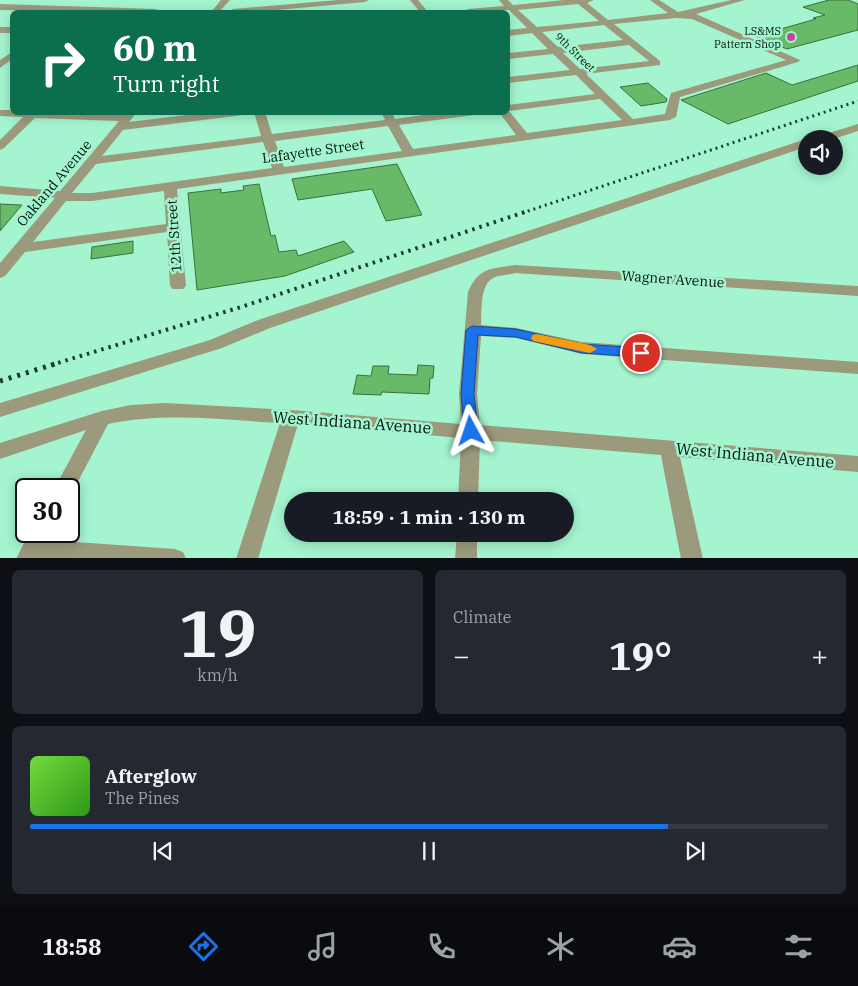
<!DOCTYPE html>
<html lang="en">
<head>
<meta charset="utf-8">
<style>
	body { margin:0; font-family:"IBM Plex Serif",serif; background:#242831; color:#f1f3f6; height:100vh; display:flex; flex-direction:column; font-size:19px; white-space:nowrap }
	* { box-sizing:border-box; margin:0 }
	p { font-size:16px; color:#9ea1a6 }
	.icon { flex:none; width:28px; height:28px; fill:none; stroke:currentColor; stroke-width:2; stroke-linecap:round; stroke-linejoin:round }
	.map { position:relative; height:558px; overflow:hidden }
	.panel { display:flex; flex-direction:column; gap:12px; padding:12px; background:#0d0f14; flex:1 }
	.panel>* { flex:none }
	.banner { position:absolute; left:10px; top:10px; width:500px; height:105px; border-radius:8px; box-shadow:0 2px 12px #0003; background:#0b6e4f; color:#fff; overflow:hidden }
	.tools { position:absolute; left:798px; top:130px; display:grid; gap:10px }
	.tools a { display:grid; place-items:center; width:45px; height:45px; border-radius:50%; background:#171b24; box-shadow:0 2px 12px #0003; font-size:25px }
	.speed { position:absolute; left:15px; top:478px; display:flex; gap:10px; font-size:25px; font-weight:700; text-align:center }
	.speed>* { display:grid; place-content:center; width:65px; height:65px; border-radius:50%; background:#171b24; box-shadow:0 2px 12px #0003; line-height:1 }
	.speed .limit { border:2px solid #111; border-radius:8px; background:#fff; color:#111 }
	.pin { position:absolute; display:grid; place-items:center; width:42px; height:42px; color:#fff; margin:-21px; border:2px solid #fff; border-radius:50%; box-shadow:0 1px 5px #0007 }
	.me { position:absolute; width:55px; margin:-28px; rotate:355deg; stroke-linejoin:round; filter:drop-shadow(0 0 4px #0008) }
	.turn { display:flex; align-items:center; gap:18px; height:105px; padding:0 20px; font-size:22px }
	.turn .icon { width:65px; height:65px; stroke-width:2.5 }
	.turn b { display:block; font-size:35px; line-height:42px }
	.big { font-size:38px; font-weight:700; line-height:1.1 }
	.panel .card { flex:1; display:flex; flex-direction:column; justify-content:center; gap:8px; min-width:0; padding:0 18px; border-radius:8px; background:#242831 }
	.panel .dial { align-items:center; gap:0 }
	.dial b { font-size:65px; line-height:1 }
	.song { display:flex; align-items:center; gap:15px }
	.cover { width:60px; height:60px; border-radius:8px; background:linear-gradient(135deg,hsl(100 70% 55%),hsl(110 70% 35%)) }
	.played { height:5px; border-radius:2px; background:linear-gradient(90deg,#1a73e8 80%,#363941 80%) }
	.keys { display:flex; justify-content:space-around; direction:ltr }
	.heat { display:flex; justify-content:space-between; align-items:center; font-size:28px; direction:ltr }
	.panel .tiles { flex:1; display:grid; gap:12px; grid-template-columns:1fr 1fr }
	.card:last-child { grid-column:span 2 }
	.trip { position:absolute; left:284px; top:492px; width:290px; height:50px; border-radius:25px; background:#171b24; box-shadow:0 2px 12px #0003; font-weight:700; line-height:50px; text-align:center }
	.dock { display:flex; height:80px; justify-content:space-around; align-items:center; background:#090b0e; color:#9ea1a6 }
	.dock .icon { width:35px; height:35px }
	.dock .on { color:#1a73e8 }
	.dock b { font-size:22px; color:#f1f3f6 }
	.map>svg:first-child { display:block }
	.building { fill:#68b968; stroke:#3e6f3e }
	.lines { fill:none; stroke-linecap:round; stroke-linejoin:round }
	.minor { fill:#9c9a7c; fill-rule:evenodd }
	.rail-far2 { stroke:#1b3b2d; stroke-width:3; stroke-dasharray:2 4; stroke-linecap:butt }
	.rail-far1 { stroke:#1b3b2d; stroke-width:4; stroke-dasharray:2.5 5; stroke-linecap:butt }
	.rail { stroke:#1b3b2d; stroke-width:5; stroke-dasharray:3 6; stroke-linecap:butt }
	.route { fill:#1a73e8; stroke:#114b97 }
	.slow { fill:#f59e0b }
	.poi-dot { fill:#c24797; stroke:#a4f4cf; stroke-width:2 }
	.labels { text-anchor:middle; stroke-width:5; stroke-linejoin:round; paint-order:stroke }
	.far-poi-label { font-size:11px; fill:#00160d; stroke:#a4f4cf; text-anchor:end }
	.far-street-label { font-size:11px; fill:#00160d; stroke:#a4f4cf }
	.street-label { font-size:14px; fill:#00160d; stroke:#a4f4cf }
	.near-street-label { font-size:16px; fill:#00160d; stroke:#a4f4cf }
</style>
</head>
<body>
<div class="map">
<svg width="858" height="559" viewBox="0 0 858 559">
	<rect width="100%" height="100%" fill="#a4f4cf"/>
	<!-- building -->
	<path class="building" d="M829,0H848L858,4V30L787,49L756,36L816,19L813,18L825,15L803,7Z
		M858,65V81L728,124L681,100L766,73L792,85Z
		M648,83L667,99L666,102L641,106L620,87Z
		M397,164L422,215L386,221L372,189L298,200L292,179Z
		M259,184L271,236L275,235L279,252L296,250L298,256L344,241L354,252L285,276L197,290L188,193L221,189V193L244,190L243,186Z
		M0,204L22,205L0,231Z
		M133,241V253L91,259L92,247Z
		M418,365L434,366L433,378H430L429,394L382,392L381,395L353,394L357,375L371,376L373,366H389L388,374L417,375Z"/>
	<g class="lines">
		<!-- minor -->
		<path class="minor" d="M221,0H230L219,12H211Z
			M338,0H369L365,2L255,12H229L233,9Z
			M410,0H418L428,12H420Z
			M499,0H508L513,5L565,0H594L587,3L608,20L668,13L650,0H659L678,12L731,0H745L696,14L800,60L798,62L680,97L676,117L670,120L177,189L186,286L183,289H173L170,286L167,232L25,252L5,276L0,278V263L55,198L0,194V186L60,191L119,121L35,118L4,148L0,150V140L23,117L0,116V110H12V112L124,115L126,112H137L129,122L212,112H248L243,115L123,130L102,156L261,136L254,112H265L272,134L385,120L381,112H392L395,119L444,112H479L474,115L399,125L413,149L516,135L499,112H508V105L595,94L576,75L508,83V77L570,70L553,54L508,59V53L548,49L532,33L508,36V30L527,28L509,10L464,12L468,9L504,6ZM578,4L599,21L537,27L518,10ZM676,18L692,19L786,60L671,93L665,114L633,119L586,74L660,65V61L614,24ZM604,25L623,40L558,47L542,32ZM629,45L649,61L580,69L563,53ZM600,99L622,120L527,133L509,111ZM388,126L402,151L284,167L275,141ZM263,142L272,168L92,193H72L96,164ZM164,191L166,224L33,242L66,201H92Z
			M0,4L156,9L160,12H92L0,10Z
			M0,27H12V33H0Z
			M12,52V59L0,68V60Z
			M858,124V131L833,139H814L816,137Z
			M806,139V147L270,328L222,348L0,417V403L210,340L258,320Z
			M515,265L858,286V296L515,273C509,275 501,275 495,277C479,283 482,312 481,325L516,328L582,342L858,362V374L582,354L516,338L481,336L477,394L480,425L858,456V472L680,457L703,559H681L661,455L480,440L478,501H458L461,438L298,424L258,559H236L280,423C223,420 165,412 108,424L71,495L69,496V489H54L86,430L0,459V443L102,411L131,405L165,403L291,410L461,424L459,394L468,292C479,267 491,269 515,265Z
			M30,531H51L47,540L175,549L183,552L186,559H16Z
			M457,534H477V559H455Z"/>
		<!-- rail-far2 -->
		<path class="rail-far2" d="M522,213L858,101"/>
		<!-- rail-far1 -->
		<path class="rail-far1" d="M51,365L241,307L525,212"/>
		<!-- rail -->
		<path class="rail" d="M0,381L55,364"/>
	</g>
	<!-- route -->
	<path class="route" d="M472,326L516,329L582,344L641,348L648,353L641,357L582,353L516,337L478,335L474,394L478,431L476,435L471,437L466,435L464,431L461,394L466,330Z"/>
	<!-- slow -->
	<path class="slow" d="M537,334L590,345L597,349L590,353L533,341L531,338L533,335Z"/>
	<!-- markers -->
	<circle class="poi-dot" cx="791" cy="37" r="5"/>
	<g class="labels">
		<!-- far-poi labels -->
		<g class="far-poi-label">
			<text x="781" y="35">LS&amp;MS<tspan x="781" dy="13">Pattern Shop</tspan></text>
		</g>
		<!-- far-street labels -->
		<g class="far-street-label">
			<text transform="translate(575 52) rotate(44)" y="4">9th Street</text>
		</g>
		<!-- street labels -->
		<g class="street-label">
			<text transform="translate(313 151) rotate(-8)" y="5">Lafayette Street</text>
			<text transform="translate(54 183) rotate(-50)" y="5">Oakland Avenue</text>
			<text transform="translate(174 236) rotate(-94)" y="5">12th Street</text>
			<text transform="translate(673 279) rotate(4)" y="5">Wagner Avenue</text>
		</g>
		<!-- near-street labels -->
		<g class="near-street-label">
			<text transform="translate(352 422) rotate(4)" y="6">West Indiana Avenue</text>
			<text transform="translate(755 455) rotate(5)" y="6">West Indiana Avenue</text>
		</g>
	</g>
</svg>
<div class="tools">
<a><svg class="icon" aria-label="sound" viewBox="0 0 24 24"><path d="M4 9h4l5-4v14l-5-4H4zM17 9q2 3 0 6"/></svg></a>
</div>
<div class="speed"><div class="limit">30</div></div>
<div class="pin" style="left:641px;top:353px;background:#d93025"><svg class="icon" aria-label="arrive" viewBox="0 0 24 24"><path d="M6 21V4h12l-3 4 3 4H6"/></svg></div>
<svg class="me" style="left:471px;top:431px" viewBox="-20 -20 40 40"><path d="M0-17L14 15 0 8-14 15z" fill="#1a73e8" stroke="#fff" stroke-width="4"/></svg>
<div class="trip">18:59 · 1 min · 130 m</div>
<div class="banner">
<div class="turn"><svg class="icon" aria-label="right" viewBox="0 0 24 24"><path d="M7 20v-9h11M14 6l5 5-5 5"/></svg><div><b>60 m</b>Turn right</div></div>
</div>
</div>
<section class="panel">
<div class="tiles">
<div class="card dial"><b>19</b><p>km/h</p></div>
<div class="card"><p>Climate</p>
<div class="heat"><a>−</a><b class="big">19°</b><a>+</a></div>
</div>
<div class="card">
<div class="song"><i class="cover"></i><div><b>Afterglow</b><p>The Pines</p></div></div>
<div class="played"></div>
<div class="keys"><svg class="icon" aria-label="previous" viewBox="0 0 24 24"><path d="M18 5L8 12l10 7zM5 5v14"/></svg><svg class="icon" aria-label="pause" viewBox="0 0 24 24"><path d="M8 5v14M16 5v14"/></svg><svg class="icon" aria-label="next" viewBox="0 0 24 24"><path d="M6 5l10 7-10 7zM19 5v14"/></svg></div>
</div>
</div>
</section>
<nav class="dock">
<b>18:58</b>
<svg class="icon on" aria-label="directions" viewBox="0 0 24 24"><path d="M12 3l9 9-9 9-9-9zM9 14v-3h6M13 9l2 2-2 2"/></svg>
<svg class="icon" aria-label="music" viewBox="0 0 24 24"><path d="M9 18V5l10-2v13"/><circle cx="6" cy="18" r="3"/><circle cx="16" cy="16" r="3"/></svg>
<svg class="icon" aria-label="phone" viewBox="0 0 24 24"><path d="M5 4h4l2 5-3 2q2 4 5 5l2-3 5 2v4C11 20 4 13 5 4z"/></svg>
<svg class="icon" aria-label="climate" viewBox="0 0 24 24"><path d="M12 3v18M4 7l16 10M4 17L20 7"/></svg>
<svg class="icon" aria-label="car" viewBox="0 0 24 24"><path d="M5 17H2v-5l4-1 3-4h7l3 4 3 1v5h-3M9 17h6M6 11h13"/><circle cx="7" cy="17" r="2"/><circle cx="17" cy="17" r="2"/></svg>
<svg class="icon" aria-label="filters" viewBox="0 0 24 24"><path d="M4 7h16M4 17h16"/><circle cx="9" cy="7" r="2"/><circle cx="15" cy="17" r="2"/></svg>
</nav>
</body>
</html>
